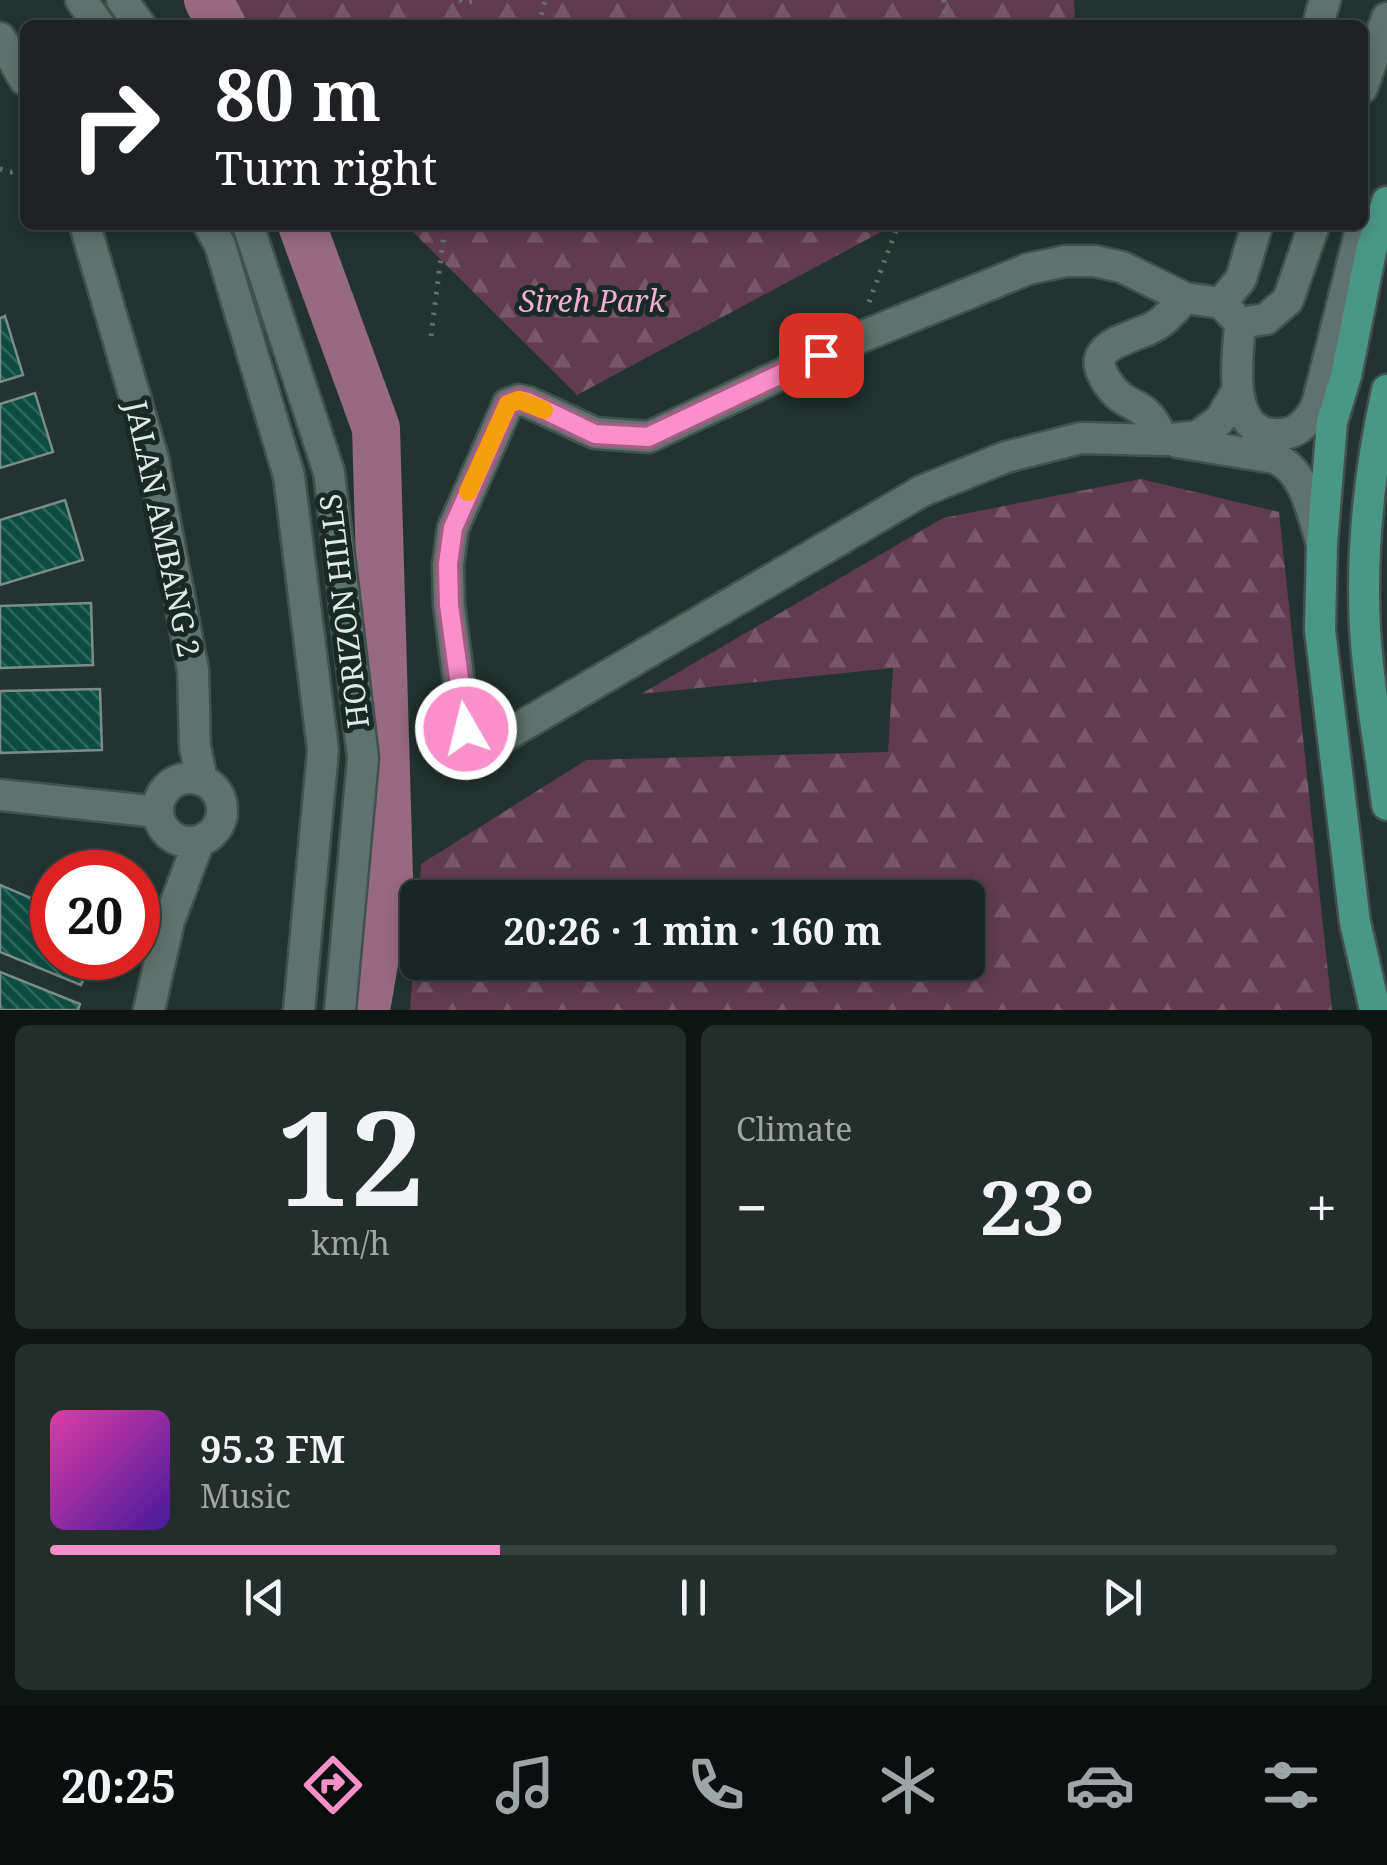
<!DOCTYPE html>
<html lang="en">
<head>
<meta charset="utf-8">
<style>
	body { margin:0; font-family:"Noto Serif",serif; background:#232e2b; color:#f1f3f6; height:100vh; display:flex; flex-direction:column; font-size:38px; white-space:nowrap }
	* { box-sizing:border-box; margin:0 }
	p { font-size:32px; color:#9fa5a6 }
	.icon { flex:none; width:55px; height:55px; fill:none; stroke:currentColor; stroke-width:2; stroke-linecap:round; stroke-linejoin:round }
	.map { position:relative; height:1010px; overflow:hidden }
	.panel { display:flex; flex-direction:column; gap:15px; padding:15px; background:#0e1513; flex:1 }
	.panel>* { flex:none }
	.hud { position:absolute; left:20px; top:20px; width:1348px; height:210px; border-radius:15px; box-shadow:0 5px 15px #0003,0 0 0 2px #384341; background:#202124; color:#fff; overflow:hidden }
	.speed { position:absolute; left:30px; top:850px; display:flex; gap:20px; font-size:50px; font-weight:700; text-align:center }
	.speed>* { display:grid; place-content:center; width:130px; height:130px; border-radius:50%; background:#1a2623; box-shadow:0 5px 15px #0003,0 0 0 2px #384341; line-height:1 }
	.speed .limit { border:15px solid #d22; background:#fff; color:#111 }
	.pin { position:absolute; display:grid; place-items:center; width:85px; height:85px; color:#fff; margin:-42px; border-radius:20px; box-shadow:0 5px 15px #0006 }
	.me { position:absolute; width:110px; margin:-55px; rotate:352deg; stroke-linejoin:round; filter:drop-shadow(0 0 8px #0008) }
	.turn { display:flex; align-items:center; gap:35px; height:210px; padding:0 30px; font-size:45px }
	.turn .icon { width:130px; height:130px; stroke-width:2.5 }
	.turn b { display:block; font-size:70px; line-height:85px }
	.big { font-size:75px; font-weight:700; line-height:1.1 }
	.panel .widget { flex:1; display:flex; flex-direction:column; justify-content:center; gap:15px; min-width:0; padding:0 35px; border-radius:15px; background:#232e2b }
	.panel .dial { align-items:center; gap:0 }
	.dial b { font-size:130px; line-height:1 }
	.song { display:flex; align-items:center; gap:30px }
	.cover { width:120px; height:120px; border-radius:15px; background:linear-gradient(135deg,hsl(320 70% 55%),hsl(260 70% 35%)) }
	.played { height:10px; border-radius:5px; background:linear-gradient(90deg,#f990ca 35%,#384341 35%) }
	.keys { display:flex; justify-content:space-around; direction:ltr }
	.heat { display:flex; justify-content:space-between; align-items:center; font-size:55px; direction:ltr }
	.panel .tiles { flex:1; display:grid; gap:15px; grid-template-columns:1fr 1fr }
	.widget:last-child { grid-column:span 2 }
	.trip { position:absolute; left:400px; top:880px; width:585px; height:100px; border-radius:15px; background:#1a2623; box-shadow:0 5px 15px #0003,0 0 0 2px #384341; font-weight:700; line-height:100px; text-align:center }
	.tabs { display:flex; height:160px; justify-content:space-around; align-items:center; background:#0a0f0e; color:#9fa5a6 }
	.tabs .icon { width:70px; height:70px }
	.tabs .current { color:#f990ca }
	.tabs b { font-size:45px; color:#f1f3f6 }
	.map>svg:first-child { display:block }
	.forest { fill:url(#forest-firs) }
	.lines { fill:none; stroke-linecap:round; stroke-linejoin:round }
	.river { stroke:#966a81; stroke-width:48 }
	.building { fill:url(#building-back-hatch); stroke:#7b8d88; stroke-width:2.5 }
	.minor-casing { stroke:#42514d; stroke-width:35 }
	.major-casing { stroke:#42514d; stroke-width:35 }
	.path { stroke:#64726e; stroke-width:5; stroke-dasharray:2.5 8; stroke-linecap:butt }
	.minor { stroke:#60726d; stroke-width:30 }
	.major { stroke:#4a9786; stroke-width:30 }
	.route-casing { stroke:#a25e83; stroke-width:25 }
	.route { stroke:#f990ca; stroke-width:18 }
	.slow { stroke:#f59e0b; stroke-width:18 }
	.labels { text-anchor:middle; stroke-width:10; stroke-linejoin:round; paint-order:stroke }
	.park-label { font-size:30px; font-style:italic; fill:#f4aed3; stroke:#192925 }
	.street-label { font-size:30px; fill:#dfe9e6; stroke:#192925 }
</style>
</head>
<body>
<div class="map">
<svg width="1387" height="1010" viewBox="0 0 1387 1010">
	<defs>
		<pattern id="forest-firs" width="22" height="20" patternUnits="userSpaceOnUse" patternTransform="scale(2.5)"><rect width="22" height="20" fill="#5f3c4f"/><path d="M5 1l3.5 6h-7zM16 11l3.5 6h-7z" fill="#765868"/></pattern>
		<pattern id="building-back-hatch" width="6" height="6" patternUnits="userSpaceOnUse" patternTransform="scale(2.5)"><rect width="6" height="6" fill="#0d4d41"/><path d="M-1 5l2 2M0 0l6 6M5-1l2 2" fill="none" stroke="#30675c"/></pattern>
	</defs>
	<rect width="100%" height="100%" fill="#23332f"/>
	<!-- forest -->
	<path class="forest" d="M208,0H1074L1075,25H222Z
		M406,225H894L577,395Z
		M1141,479L1279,512L1332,1010H410L417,914L418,962H968V898L419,897L421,864L586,760L888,752L893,668L641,694L943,518Z"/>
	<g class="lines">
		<!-- river -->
		<path class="river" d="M208,0L222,25
			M302,225L376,428L389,876L366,1010"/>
	</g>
	<!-- building -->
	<path class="building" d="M5,316L23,375L0,382V318Z
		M35,393L53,452L0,468V404Z
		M65,500L83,560L0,585V520Z
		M91,603L93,665L0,668V606Z
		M100,689L102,750L0,753V691Z
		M0,885L52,907V958H92L81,985L0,952Z
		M0,972L80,1004L78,1010H0Z"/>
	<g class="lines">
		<!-- minor casing -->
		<g class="minor-casing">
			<path id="minor" d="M81,0L99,25
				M122,0L140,25
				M1318,25L1325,0
				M0,38L25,80
				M1362,88L1387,18
				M85,225L153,459L193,670L195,747L202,780
				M209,225L220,245L289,476L323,750L299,1010
				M248,225L329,472L363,758L340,1010
				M1221,303L1241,279L1257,225
				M1240,323C1238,359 1224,439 1282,434C1300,433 1310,419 1317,405L1362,225
				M1240,323L1266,319L1288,300L1314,225
				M1237,391L1220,420L1198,436L1163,440L1081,438L1006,457L922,491L493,743C478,746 471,743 465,729L449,605L448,564L453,528L508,404L519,400L528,402L595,433L649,437L856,339L1028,269L1066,261H1094L1122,267L1185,298L1221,303L1240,323
				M1163,440C1158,430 1154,420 1146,413C1136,404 1123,402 1114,391C1077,348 1120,342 1149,329C1164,323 1174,309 1185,298
				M1177,442L1275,458C1306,471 1312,514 1322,544
				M158 810a32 32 0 1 1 64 0a32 32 0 1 1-64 0Z
				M0,795L158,812
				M149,1010L169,921L199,841"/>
		</g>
		<!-- major casing -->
		<g class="major-casing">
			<path id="major" d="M1387,390C1370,467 1361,550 1365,628C1368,687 1380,747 1387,805
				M1375,1010L1355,922L1320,630L1322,544L1332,422L1346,376L1371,251L1387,202"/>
		</g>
		<!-- path -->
		<path class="path" d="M460,0L464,3L477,0
			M944,0L945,25
			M539,25L545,0
			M0,169L11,172L25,168
			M869,302L898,225
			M431,336L445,225"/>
		<!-- minor -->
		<use href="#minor" class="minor"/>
		<!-- major -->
		<use href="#major" class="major"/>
	</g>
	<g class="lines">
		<!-- route casing -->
		<g class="route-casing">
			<path id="route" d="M466,729L449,605L448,564L453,528L508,404L519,400L528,402L595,434L648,437L821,355"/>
		</g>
		<!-- route -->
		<use href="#route" class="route"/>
		<!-- slow -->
		<path class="slow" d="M468,492L508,404L519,400L544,410"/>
	</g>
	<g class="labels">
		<!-- park labels -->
		<g class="park-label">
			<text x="592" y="312">Sireh Park</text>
		</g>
		<!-- street labels -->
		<g class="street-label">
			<text transform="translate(162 529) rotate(78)" y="10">JALAN AMBANG 2</text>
			<text transform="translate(345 611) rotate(-97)" y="10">HORIZON HILLS</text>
		</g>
	</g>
</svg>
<div class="speed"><div class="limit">20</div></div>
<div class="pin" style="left:821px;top:355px;background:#d93025"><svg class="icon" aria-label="arrive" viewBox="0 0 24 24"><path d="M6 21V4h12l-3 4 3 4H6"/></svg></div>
<svg class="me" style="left:466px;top:729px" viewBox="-20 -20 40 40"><circle r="17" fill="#f990ca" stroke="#fff" stroke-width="3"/><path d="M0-11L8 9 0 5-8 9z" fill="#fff"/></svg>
<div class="trip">20:26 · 1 min · 160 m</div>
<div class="hud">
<div class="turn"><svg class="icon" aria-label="right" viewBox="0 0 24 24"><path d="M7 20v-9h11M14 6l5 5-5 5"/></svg><div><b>80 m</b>Turn right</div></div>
</div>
</div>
<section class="panel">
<div class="tiles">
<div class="widget dial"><b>12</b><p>km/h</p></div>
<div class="widget"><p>Climate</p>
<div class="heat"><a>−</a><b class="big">23°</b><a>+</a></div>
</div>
<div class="widget">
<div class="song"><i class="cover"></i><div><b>95.3 FM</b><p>Music</p></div></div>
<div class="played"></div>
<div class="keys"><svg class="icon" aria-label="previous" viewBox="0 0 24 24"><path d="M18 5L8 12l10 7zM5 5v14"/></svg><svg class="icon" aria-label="pause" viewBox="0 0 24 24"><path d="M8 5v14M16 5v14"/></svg><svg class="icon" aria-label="next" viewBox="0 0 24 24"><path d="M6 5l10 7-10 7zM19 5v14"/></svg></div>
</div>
</div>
</section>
<nav class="tabs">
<b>20:25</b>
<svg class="icon current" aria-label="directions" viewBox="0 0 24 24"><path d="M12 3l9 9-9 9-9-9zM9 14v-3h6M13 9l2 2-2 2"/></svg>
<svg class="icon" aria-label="music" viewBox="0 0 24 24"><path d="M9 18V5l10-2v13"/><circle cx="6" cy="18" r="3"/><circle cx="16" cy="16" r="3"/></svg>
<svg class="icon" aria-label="phone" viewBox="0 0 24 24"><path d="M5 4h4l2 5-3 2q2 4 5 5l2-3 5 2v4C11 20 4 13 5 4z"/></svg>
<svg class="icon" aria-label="climate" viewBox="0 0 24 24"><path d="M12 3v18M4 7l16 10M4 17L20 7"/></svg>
<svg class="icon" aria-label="car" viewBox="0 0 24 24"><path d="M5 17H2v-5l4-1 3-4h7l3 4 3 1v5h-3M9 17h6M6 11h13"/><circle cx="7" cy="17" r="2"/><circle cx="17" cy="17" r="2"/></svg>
<svg class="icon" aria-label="filters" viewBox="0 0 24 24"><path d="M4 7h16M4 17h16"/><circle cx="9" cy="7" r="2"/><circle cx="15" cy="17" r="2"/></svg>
</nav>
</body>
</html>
